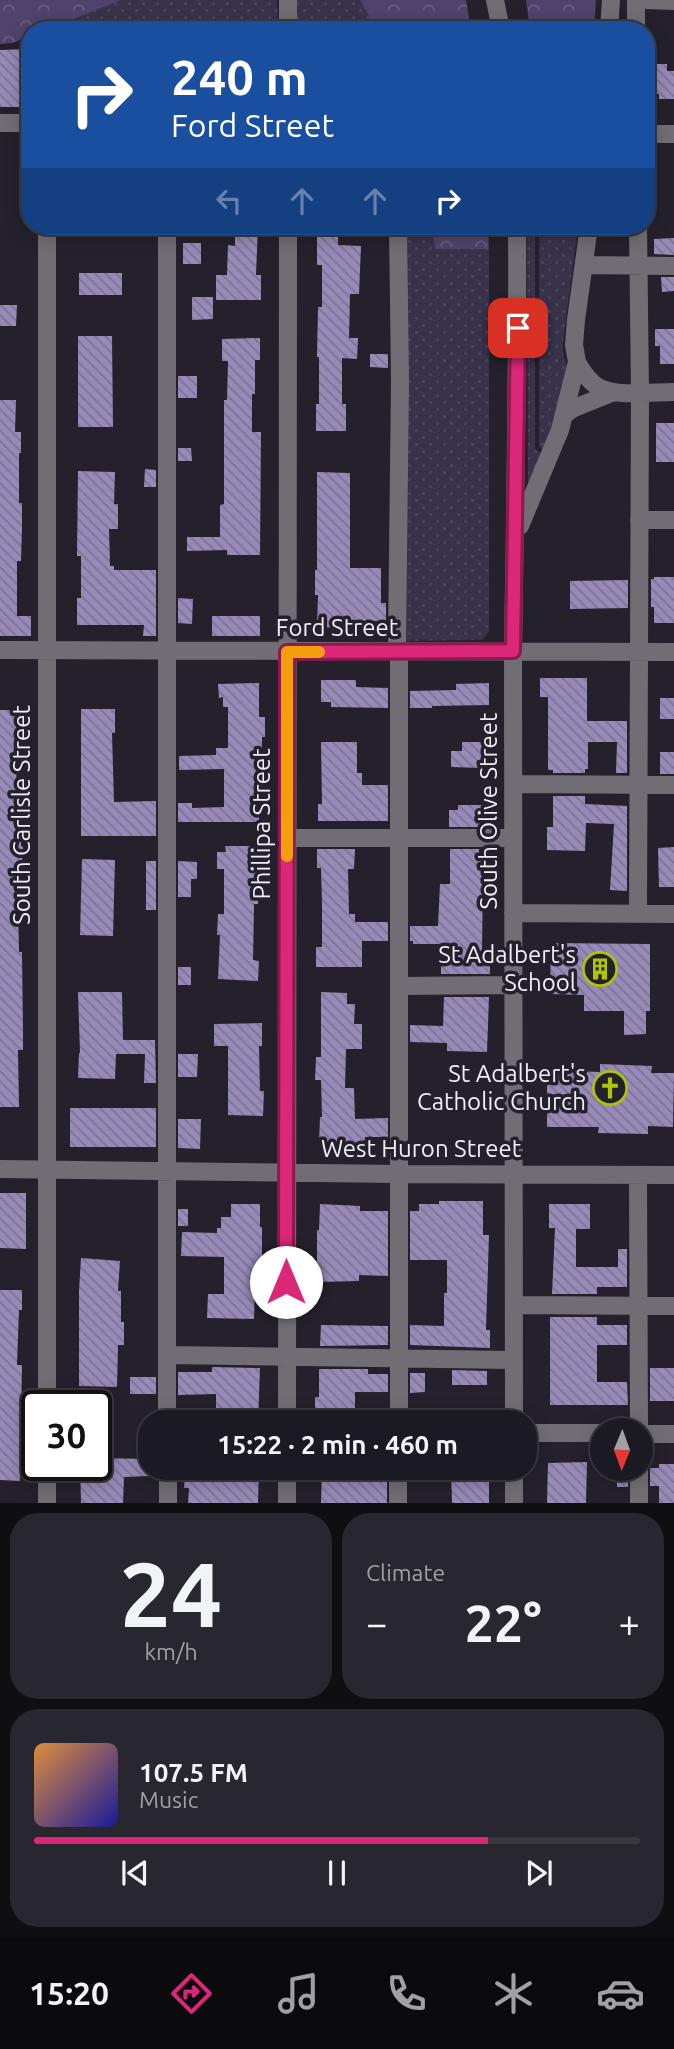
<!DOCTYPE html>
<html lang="en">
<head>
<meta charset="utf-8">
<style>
	body { margin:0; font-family:Ubuntu,sans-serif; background:#28262e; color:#f1f3f6; height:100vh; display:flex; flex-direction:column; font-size:26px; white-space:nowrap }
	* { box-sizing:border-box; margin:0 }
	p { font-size:23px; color:#a0a0a5 }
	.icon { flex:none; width:38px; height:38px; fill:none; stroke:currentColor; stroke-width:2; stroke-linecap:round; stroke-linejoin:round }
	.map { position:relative; height:1503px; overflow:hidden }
	.side { display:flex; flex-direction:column; gap:10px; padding:10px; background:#0f0e12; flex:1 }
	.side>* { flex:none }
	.top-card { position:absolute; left:21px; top:21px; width:634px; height:214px; border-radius:28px; box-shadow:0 4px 18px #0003,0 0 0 2px #39383f; background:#1a4fa0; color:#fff; overflow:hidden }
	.needle { width:46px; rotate:181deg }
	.tools { position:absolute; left:590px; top:1418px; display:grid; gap:14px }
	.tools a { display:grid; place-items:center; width:63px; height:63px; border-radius:50%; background:#1b1921; box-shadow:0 4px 18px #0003,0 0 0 2px #39383f; font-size:35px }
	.speed { position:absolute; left:21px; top:1390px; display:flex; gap:14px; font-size:35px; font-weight:700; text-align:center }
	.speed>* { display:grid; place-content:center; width:91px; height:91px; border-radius:50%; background:#1b1921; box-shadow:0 4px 18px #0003,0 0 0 2px #39383f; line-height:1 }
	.speed .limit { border:4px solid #111; border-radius:10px; background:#fff; color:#111 }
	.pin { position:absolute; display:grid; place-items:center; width:60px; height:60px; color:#fff; margin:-30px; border-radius:14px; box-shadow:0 4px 10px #0006 }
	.me { position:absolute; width:77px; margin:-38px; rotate:0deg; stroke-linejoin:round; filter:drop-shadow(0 0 5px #0008) }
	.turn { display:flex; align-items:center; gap:24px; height:147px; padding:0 35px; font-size:32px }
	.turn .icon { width:91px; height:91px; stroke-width:2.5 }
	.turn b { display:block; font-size:49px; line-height:60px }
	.lanes { display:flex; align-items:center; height:66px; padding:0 35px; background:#0003; justify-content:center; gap:35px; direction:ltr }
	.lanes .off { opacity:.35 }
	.big { font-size:52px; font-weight:700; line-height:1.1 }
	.side .card { flex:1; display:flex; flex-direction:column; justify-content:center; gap:10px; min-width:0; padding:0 24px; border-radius:28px; background:#28262e }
	.side .dial { align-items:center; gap:0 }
	.dial b { font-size:91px; line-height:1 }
	.song { display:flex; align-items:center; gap:21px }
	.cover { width:84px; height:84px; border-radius:10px; background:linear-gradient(135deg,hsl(30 70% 55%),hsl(240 70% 35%)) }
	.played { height:7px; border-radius:4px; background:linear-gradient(90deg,#db2777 75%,#39383f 75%) }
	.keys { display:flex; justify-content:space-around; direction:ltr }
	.heat { display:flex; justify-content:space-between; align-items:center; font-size:38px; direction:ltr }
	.side .tiles { flex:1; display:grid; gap:10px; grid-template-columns:1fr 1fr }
	.card:last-child { grid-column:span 2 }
	.trip { position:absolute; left:138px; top:1410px; width:399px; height:70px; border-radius:28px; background:#1b1921; box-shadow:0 4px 18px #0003,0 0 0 2px #39383f; font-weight:700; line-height:70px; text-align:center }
	.dock { display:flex; height:112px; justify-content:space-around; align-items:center; background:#0b0a0d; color:#a0a0a5 }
	.dock .icon { width:49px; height:49px }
	.dock .selected { color:#db2777 }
	.dock b { font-size:32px; color:#f1f3f6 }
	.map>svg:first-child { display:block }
	.grass { fill:url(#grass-dots) }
	.forest { fill:url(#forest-crowns) }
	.building { fill:url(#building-back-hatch) }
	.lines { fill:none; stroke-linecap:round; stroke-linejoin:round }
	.minor { stroke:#706e74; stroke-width:18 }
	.route-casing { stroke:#8e194d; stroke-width:18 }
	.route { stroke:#db2777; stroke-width:12 }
	.slow { stroke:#f59e0b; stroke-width:12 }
	.labels { text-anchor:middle; stroke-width:7; stroke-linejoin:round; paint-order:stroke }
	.street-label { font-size:24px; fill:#eeecf4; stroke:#24212c }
	.poi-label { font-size:24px; fill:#eeecf4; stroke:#24212c; text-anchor:end }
</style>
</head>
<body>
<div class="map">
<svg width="674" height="1503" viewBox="0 0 674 1503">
	<defs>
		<pattern id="grass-dots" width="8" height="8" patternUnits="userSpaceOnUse" patternTransform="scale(1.75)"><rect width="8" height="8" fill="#39324b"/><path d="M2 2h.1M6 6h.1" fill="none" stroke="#4c465d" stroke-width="1.8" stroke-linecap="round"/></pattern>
		<pattern id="forest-crowns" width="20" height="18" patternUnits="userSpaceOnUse" patternTransform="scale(1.75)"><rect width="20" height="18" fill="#4f436b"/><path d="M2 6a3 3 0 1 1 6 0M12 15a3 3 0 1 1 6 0" fill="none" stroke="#695e81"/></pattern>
		<pattern id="building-back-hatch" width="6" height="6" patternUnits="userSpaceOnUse" patternTransform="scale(1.75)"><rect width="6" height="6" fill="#978ab8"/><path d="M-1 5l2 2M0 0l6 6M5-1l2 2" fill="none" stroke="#7b7391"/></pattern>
	</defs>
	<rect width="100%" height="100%" fill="#24212c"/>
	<!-- grass -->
	<path class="grass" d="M121,0H277L278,30H57V26Z
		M297,0H360L370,18L366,30H305V22L296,21Z
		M405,226H432L435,249H489V631L482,640L403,641Z
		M527,226H535V449L542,454L528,485Z
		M539,226H578L563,342V352L567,367L552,429L544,449L539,447Z"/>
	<!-- forest -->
	<path class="forest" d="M0,0H121L47,30H30V36L13,43L0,44Z
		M360,0H466L471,30H366L370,18Z
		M526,0H596L594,30H530Z
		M432,226H488L489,249H435Z"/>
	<!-- building -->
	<path class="building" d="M28,49V107H0V50Z
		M652,64H667V71H674V99H659V94L651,93Z
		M235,226H258L256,275H261V300H216V275H227L228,245L235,246Z
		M317,226H338V245L361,246L359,294H350L349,338H358L357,359L342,358V404H346V431H316V404H319V357H317L318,307H322V265H317Z
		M674,238V255L654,254V239Z
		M183,243H201V264H183Z
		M79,273H122V295H79Z
		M661,277H674V291L662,292Z
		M192,297H213V319L192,320Z
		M0,305H17L16,326H0Z
		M655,329H674V364H660V346H655Z
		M78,336H112L113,427H78Z
		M260,338V360H255V394H252V432H261L260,555H227V550L187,551V537H220V505L224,504V400H227L228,361H222V339Z
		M370,354H388V368L370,367Z
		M178,376H197V398H178Z
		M0,400H16L15,432H21V453H19V503H22V528L21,561H17V616H31V636H0Z
		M656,423H674V462H656Z
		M178,448H191L192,461H178Z
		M145,469L156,470V487H144Z
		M78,471L115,472L114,504H118V529H109L110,566H114V570H156V636H143L144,625H77V598H81V556H77Z
		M317,472L350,473V568H381V603H386V621H347V628L317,627L318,595H315V570H317Z
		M654,577H674V623H654V607H651V579H654Z
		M628,580V608L570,609V581Z
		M178,598L193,599L192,624L178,623Z
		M212,616H260V636H212Z
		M540,678H587V721H627V773H616L617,742H588V769H585V773H553V770H548V697H540Z
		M321,680H356V687L388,688V708L331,707V702H321Z
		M259,683V717H265V737H262V768H259V822H178V803H192V808L224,807V769L179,770V756L216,755V748H228V707H223V697L219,698L218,684Z
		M489,683V705L432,706V708H410V691L456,690V684Z
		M660,698H674V719H660Z
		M81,709H115V733H112L114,802L156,801V836H81Z
		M0,710H23V730H17L16,810H21V846L23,847L21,880H24V903H18L19,952H22L23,1030V1050H18L19,1107H0Z
		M321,742H357V773H362V785H388V821H318V804H322Z
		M462,742H483V768L451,767V751H462Z
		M660,752H674V774H660Z
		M553,796H585V804L627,806V891L610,890L614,824L586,823L585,851L547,850V827H553Z
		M458,805H482V827H449V810H458Z
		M225,846H259L258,904H254L253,960L259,961L258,981L218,979L220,935H217L218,914H224V869H217V852H226Z
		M674,847V887H659L658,848Z
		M317,849H355L354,869H348L349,914H355V922H388V941H362V967H316V947H322V904L321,868H317Z
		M450,849H479V858L486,857V873H483L482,951H490V974H441V944H413V941H410V926H438L440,884H450Z
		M82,859L115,860L113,936L80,935Z
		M146,861H156V910H146Z
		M178,861L197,862V879H191V897H178Z
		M551,943L650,944V1011H646V1034L624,1035V1011H584V995L550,994Z
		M178,967H191V985H178Z
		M78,992H122L123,1040H155L156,1083H144L145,1054H116L115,1079L78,1078L79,1053H80Z
		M321,992L347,993V1004H355L354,1024H362V1049H346L345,1088H354L355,1119L388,1118V1137H365L364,1145L319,1143L320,1117H322L321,1080H315L316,1057H321Z
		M444,997H489L487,1052L447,1051V1043L410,1042V1025L443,1026Z
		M262,1023V1046H259L260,1091H264L263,1116L228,1115V1046H214V1024Z
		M178,1054H198L197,1077H178Z
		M600,1064L652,1066L651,1073H674L673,1127L648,1126V1134L598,1133L599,1127H547V1070L600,1072Z
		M70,1108H156V1147H70Z
		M178,1119H201L200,1149L178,1148Z
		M0,1193H26V1249L0,1248Z
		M439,1201H483V1235H489L486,1330H490V1348L410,1345V1325L444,1326V1293H447V1260H410V1211H419V1204H439Z
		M231,1204H260V1227H262V1260H265V1283H255L254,1319L207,1318L208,1294H224V1257L181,1256L182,1232L217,1233V1228H221V1217H231Z
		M320,1204L360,1206V1211H388V1276L359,1275V1281L317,1282V1230H319Z
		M549,1204H590V1229H576V1267H618V1249H627V1287H597V1294H552L555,1228H549Z
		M178,1209H188V1226H178Z
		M81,1258L120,1261L118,1291H121V1322H124V1345H118L117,1387L79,1386V1291Z
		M0,1290H22V1310H19L17,1365H22L20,1481L0,1480Z
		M550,1317H597V1325H627V1345H597V1382H627L628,1405H550Z
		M321,1325L388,1326V1345L320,1346Z
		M212,1367L260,1368L258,1423H223V1417H216V1394L178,1395V1372H212Z
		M650,1368H674V1401H650Z
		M319,1369H368V1374H388V1392H355V1420H315V1397H319Z
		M452,1370L487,1371V1385H452Z
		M410,1373H425V1392L410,1393Z
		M130,1377H156V1394H130Z
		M96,1458L150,1459V1476L124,1477L123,1503H81L80,1465H96Z
		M587,1462L586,1503H547L548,1463Z
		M659,1464H674V1503H659V1486H650V1468H659Z
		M222,1468H259L258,1503H188L189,1488H184L185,1475H222Z
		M322,1468H387V1503H321Z
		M451,1468H489V1503H452Z
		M617,1468H628V1487H617Z"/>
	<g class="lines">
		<!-- minor -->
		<path class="minor" d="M495,0L501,30
			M636,0V30
			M647,0L674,1
			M288,30V0
			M609,30L611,0
			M0,123H30
			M646,134H674
			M167,226V1423
			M398,226L400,381L397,644L399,661V1423
			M584,265L674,266
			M577,362C582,371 590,383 600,388C617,397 654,392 674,392
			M564,415L572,409L614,392
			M639,520H674
			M520,526L560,430L577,362L574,345L576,320L589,226
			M0,650L674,652
			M513,784L674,785
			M287,838H513
			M513,913L674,914
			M638,913L640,392L638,226
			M400,986L512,985
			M0,1169L399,1174L674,1175
			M638,1175L639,1430
			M514,1305L674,1306
			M167,1355L514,1360
			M47,1405V226
			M287,1423L288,226
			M514,1423C513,1166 511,909 513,653C515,510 518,368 517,226
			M525,1433H602
			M640,1434H674
			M168,1468V1503
			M287,1468V1503
			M639,1468V1503
			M47,1503V1465
			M398,1503V1468
			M514,1503V1468"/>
	</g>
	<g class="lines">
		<!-- route casing -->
		<g class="route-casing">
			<path id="route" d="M286,1282L287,652L513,651L518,328"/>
		</g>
		<!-- route -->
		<use href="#route" class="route"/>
		<!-- slow -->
		<path class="slow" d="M287,856V652H319"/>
	</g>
	<!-- icons -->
	<defs>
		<g id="building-ring" transform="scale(1.75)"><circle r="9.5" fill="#24212c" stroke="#b0c502" stroke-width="1.5"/><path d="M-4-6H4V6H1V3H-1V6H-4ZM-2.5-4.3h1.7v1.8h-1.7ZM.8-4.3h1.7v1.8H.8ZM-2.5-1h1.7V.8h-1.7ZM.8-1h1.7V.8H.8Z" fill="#b0c502"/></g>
		<g id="church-ring" transform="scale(1.75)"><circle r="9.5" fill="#24212c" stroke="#b0c502" stroke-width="1.5"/><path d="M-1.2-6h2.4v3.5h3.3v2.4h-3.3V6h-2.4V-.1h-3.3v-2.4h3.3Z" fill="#b0c502"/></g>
	</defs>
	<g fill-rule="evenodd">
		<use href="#building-ring" x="600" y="969"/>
		<use href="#church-ring" x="610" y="1088"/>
	</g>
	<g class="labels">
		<!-- street labels -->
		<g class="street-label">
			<text x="337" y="636">Ford Street</text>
			<text transform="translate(489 811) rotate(-90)" y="8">South Olive Street</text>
			<text transform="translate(22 815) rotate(-90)" y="8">South Carlisle Street</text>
			<text transform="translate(262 824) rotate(-90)" y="8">Phillipa Street</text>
			<text x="421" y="1157">West Huron Street</text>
		</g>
		<!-- poi labels -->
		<g class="poi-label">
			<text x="576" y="963">St Adalbert's<tspan x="576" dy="28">School</tspan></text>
			<text x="586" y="1082">St Adalbert's<tspan x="586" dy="28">Catholic Church</tspan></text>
		</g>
	</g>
</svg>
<div class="tools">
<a><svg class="needle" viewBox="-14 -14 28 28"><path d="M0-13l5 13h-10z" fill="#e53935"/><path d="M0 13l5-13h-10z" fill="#a0a0a5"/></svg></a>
</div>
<div class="speed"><div class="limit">30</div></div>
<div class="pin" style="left:518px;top:328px;background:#d93025"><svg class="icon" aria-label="arrive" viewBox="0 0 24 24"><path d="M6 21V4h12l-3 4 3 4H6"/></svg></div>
<svg class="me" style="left:286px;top:1282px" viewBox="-20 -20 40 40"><circle r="19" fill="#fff"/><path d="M0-13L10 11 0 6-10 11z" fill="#db2777"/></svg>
<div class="trip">15:22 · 2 min · 460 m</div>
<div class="top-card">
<div class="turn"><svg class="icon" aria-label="right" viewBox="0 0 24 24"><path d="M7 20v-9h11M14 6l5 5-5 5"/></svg><div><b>240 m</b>Ford Street</div></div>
<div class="lanes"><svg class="icon off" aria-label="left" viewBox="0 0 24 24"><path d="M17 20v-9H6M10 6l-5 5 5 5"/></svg><svg class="icon off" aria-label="ahead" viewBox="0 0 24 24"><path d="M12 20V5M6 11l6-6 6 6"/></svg><svg class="icon off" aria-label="ahead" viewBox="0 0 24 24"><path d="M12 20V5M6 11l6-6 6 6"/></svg><svg class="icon" aria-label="right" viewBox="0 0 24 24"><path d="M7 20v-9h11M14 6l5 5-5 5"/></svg></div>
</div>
</div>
<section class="side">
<div class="tiles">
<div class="card dial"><b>24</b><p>km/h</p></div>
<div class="card"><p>Climate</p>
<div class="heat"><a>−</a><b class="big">22°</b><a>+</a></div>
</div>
<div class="card">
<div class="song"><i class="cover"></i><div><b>107.5 FM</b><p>Music</p></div></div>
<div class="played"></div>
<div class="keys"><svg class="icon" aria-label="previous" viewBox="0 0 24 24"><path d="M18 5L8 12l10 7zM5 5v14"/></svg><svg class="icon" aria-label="pause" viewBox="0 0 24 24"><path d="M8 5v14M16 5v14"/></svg><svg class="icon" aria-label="next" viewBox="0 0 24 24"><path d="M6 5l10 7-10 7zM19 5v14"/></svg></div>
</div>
</div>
</section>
<nav class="dock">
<b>15:20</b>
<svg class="icon selected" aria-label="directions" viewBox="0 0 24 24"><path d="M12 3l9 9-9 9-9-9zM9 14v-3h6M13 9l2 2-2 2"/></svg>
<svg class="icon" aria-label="music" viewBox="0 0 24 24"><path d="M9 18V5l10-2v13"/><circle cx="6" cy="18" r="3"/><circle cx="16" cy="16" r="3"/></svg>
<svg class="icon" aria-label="phone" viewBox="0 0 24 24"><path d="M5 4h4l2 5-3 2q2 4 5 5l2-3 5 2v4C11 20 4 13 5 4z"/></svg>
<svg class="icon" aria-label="climate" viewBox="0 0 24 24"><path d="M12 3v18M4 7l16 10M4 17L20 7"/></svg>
<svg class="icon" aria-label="car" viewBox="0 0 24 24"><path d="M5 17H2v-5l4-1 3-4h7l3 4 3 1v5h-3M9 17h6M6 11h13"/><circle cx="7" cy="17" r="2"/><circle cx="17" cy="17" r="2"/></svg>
</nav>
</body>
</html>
